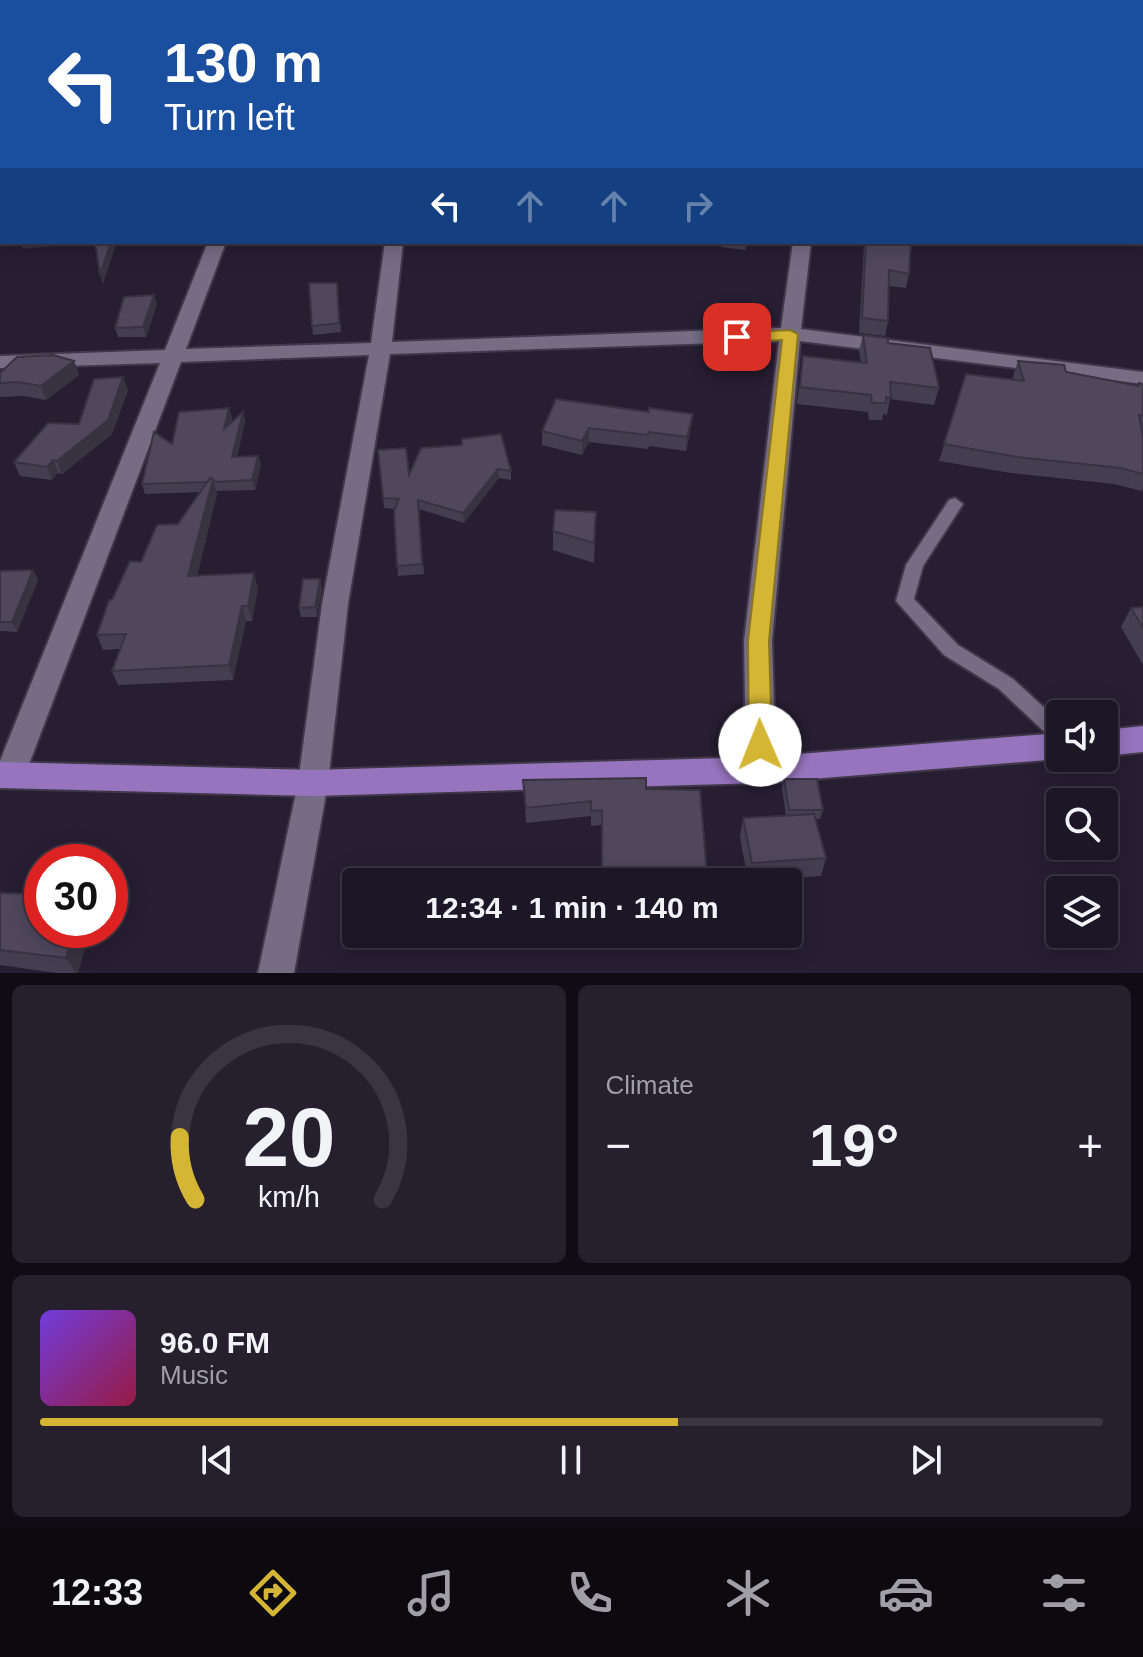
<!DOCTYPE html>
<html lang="en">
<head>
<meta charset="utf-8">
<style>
	body { margin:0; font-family:Helvetica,sans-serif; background:#251f2e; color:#f1f3f6; height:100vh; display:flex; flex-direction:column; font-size:30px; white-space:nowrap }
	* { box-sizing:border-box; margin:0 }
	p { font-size:26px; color:#a09fa7 }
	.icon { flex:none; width:44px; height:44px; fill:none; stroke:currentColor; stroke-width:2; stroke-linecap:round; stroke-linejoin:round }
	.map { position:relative; height:973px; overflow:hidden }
	.sheet { display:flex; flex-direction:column; gap:12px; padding:12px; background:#100c15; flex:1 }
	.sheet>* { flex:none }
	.top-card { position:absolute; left:0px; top:0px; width:1144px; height:244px; box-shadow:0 4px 20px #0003,0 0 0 2px #3b3543; background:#1a4fa0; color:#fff; overflow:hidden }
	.tools { position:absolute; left:1046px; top:700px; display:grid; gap:16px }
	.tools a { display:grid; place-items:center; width:72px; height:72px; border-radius:8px; background:#1d1626; box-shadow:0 4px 20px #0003,0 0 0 2px #3b3543; font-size:40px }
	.speed { position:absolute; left:24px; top:844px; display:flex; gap:16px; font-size:40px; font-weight:700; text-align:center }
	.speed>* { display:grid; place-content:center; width:104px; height:104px; border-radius:50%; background:#1d1626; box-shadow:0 4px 20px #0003,0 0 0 2px #3b3543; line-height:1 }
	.speed .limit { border:12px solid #d22; background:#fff; color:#111 }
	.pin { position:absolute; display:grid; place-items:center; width:68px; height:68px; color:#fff; margin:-34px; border-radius:16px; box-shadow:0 4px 12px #0006 }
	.me { position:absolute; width:88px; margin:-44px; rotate:359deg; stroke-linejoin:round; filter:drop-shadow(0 0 6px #0008) }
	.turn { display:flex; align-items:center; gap:28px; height:168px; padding:0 32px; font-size:36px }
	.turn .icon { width:104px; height:104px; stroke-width:2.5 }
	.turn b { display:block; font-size:56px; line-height:68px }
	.lanes { display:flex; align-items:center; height:76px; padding:0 32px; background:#0003; justify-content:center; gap:40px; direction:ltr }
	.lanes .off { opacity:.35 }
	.big { font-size:60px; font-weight:600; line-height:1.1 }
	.sheet .tile { flex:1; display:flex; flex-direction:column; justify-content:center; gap:12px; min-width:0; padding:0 28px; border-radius:12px; background:#251f2e }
	.sheet .dial { align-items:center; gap:0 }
	.dial svg { height:208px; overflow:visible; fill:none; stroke:#3b3543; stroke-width:7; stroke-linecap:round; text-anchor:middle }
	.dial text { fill:#f1f3f6; stroke:none }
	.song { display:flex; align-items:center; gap:24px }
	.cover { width:96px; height:96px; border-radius:12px; background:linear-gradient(135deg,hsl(260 70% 55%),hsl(340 70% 35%)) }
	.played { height:8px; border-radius:4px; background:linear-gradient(90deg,#d5b534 60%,#3b3543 60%) }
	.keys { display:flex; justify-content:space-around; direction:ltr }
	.heat { display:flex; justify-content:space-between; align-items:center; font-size:44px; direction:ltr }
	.sheet .tiles { flex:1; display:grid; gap:12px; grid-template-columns:1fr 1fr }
	.tile:last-child { grid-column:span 2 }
	.trip { position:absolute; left:342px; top:868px; width:460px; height:80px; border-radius:8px; background:#1d1626; box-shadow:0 4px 20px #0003,0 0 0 2px #3b3543; font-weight:600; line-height:80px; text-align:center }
	.tab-bar { display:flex; height:128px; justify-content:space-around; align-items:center; background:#0c090f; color:#a09fa7 }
	.tab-bar .icon { width:56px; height:56px }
	.tab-bar .on { color:#d5b534 }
	.tab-bar b { font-size:36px; color:#f1f3f6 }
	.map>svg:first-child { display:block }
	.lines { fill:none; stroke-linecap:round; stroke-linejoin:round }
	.service-casing { stroke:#403849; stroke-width:4 }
	.minor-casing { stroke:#403849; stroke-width:4 }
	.trunk-casing { stroke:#403849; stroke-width:4 }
	.service { fill:#766c84; fill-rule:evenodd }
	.minor { fill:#766c84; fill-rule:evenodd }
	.trunk { fill:#9675be; fill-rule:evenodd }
	.wall { fill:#453d50 }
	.shaded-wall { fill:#383241 }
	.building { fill:#50475d; stroke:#383241; stroke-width:2 }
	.route { fill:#d5b534; stroke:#8a7622; stroke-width:2 }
</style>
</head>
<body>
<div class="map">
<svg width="1143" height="973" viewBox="0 0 1143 973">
	<rect width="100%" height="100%" fill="#271e32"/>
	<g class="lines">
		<!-- service casing -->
		<g class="service-casing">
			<path id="service" d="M955,498L963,504L923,566L914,599L958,645L1013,679L1060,722V742L1053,740L999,689L944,655L896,601L906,565L949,500Z"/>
		</g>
		<!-- minor casing -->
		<g class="minor-casing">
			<path id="minor" d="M825,0H837V2H825Z
				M1142,124H1143V134H1142Z
				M0,171H2V181H0Z
				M1142,230H1143V240H1142Z
				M208,242H226L186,349L371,343L385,242H403L392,342L781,328L793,242H811L801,329L1143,372V384L800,341L772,641L776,770L772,779L761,783L750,779L746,770L744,641L779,341L390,354L348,604L328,783L294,973H258L298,783L322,604L369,355L181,362L25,775L21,784L10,788L0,785V761L160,363L0,368V356L165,350Z"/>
		</g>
		<!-- trunk casing -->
		<g class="trunk-casing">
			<path id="trunk" d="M1143,726V752L1104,756V730Z
				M1060,733V759L761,783L313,796L0,788V762L313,770L761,757Z"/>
		</g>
		<!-- service -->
		<use href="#service" class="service"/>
		<!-- minor -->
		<use href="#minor" class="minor"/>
		<!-- trunk -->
		<use href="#trunk" class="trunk"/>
	</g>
	<!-- wall -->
	<path class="wall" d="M424,242H458L453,245L424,246Z
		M722,242H748L745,250L721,247Z
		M851,242H910L909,274L906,288L889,286L888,321L885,336L859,333L864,245Z
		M337,283L341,332L313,335L312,326Z
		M157,304L146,337H118L115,328Z
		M863,335L888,343L939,388L934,405L890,399L887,415L883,414L882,420H869L868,412L797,404L803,356L861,362L859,351Z
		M74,361L79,375L46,400L24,396L0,397V373Z
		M1018,361L1138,386L1139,383L1143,384V488L1142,491L1114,484L1011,473L939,461L966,374L1013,380V377Z
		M123,377L128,390L112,434L62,474L58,473L52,480L20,476L14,462L79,424Z
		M556,399L691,428L686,451L649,446L648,449L589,442L582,455L542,445V431Z
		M229,408L232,418L231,423L243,412L245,421L237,457L258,456L261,465L255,490L216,491L217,494L197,576L258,588L252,621H246L233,680L118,685L112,671L120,649L103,650L97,635L112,600L141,562L178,524L201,492L145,494L142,484L172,444Z
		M421,448L511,471V480L499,478L464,523L419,509L424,574L398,576L395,509L384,508L378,450L409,475Z
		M596,512L594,563L553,550V531Z
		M33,570L38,580L17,632L0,631V571Z
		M322,588L317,617H301L299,608Z
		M1143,607V665L1121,627L1131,608Z
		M784,779L823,810L820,819H816L826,858L821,876L748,881L740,837L743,818L786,816L782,788Z
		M523,780L646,789L707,875L706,882H602L601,825L591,826V816L526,823Z
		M0,893L90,930L78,973H57L0,965Z"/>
	<!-- shaded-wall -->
	<path class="shaded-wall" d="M2,197V223L0,234V208Z
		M21,242H90L23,249Z
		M111,242H117L103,284L100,275Z
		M154,295L157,304L146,337L143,327Z
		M74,361L79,375L46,400L41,386Z
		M123,377L128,390L112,434L62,474L57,461Z
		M229,408L232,418L227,439L224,429Z
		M243,412L245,421L234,467L232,457Z
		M693,414L691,428L686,451L687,437Z
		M589,428V442L582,455V441Z
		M258,456L261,465L255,490L252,480Z
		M53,460L58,473L52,480L47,467Z
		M498,469L499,478L464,523L463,513Z
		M213,479L217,494L193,591L188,576Z
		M33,570L38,580L17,632L12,622Z
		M254,573L258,588L252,621L248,606Z
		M320,579L322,588L317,617L315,607Z
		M242,606L246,621L233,680L229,665Z
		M74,930H90L78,973H76L66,958Z"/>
	<!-- building -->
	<path class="building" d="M96,0H530L528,2H92Z
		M622,0H790L789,2H622Z
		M875,0H1014L1015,2H875Z
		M1036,0H1088V2H1036Z
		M1142,50H1143V76L1142,75Z
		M0,176H2V197L0,208Z
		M95,242H111L100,275Z
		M866,242L911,243L909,274L889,270L888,321L862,318Z
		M309,283H337L339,323L312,326Z
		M154,295L143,327L115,328L124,297Z
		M863,335L888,338V343L930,348L939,388L890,382L891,398L886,397V403H872L871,395L800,387L803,356L867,363Z
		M53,355L74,361L41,386L18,382L0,383V373L17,357Z
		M1018,361L1064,365L1066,372L1139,386V383L1143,384V416L1139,415L1143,437V474L1121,468L1017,457L944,444L966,374L1024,381Z
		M123,377L108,420L57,461L53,460L47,467L14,462L48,423L79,424L94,379Z
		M556,399L649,412V408L693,414L687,437L649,432L648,435L589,428L582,441L542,431Z
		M229,408L224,429L243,412L232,457L258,456L252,480L214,482L213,479L210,478L208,482L142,484L154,432L172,444L179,412Z
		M501,434L511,471L498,469L463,513L418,500L422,564L397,566L394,511L399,499L383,498L378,450L406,448L409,475L421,448L462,445V439Z
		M210,478L213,479L188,576L254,573L248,606H242L229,665L112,671L126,634L97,635L109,600H112L130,561L141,562L157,525L178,524Z
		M555,510L596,512L594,543L553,531Z
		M33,570L12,622H0V571Z
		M303,579H320L315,607L299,608Z
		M1143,607V628L1131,608Z
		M646,778V789L700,790L707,875L602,874V810L591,811V801L526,808L523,780Z
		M784,779H817L823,810H789Z
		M814,814L826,858L752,863L743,818Z
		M0,893L42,894V930H74L66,958L0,950Z"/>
	<!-- route -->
	<path class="route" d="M790,330L798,334L769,641L772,745L768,751L760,754L752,751L749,745L748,641L782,340L737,342L729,337L737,333Z"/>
</svg>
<div class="tools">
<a><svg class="icon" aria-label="sound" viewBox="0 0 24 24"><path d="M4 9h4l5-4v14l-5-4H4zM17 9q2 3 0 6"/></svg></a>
<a><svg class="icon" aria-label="search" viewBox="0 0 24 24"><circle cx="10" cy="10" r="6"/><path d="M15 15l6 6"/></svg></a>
<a><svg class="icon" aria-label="layers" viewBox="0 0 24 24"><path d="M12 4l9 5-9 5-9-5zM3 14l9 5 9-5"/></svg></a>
</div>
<div class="speed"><div class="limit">30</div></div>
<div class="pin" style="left:737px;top:337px;background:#d93025"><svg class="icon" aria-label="arrive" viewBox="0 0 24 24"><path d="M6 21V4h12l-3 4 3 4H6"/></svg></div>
<svg class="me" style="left:760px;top:745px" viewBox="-20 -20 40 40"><circle r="19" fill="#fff"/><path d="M0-13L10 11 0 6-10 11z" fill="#d5b534"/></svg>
<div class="trip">12:34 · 1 min · 140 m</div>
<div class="top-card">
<div class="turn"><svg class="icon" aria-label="left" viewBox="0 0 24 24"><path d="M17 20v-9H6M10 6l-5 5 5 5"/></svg><div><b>130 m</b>Turn left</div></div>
<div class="lanes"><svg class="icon" aria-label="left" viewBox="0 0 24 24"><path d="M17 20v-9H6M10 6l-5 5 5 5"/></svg><svg class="icon off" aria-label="ahead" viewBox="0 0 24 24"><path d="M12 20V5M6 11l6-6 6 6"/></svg><svg class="icon off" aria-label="ahead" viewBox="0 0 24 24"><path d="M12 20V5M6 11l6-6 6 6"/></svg><svg class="icon off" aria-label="right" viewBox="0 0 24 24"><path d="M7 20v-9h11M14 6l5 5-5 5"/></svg></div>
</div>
</div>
<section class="sheet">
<div class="tiles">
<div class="tile dial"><svg viewBox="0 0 100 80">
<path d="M14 69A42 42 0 1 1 86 69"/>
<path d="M14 69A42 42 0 0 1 8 45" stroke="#d5b534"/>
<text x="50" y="56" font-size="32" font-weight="700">20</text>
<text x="50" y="72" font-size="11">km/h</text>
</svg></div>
<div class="tile"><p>Climate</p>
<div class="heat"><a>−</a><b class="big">19°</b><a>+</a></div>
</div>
<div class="tile">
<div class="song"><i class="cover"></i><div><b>96.0 FM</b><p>Music</p></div></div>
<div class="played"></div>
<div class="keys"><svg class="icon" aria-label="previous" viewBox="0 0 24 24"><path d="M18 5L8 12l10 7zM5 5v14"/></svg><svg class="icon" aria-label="pause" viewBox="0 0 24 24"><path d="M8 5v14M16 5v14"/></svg><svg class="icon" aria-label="next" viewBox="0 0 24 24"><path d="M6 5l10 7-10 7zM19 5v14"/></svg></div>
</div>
</div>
</section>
<nav class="tab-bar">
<b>12:33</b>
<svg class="icon on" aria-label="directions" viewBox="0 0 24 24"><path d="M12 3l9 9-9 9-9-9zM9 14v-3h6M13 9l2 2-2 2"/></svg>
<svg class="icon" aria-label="music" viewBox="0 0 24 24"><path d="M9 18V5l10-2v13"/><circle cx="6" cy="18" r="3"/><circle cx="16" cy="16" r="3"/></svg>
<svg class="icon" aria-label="phone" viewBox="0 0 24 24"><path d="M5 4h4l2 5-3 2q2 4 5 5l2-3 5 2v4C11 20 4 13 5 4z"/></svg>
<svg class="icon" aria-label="climate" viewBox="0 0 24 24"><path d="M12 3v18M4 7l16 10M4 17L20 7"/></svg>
<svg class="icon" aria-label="car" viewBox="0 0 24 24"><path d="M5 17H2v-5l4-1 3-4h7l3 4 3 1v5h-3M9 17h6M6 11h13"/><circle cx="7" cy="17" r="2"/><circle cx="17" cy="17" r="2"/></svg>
<svg class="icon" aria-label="filters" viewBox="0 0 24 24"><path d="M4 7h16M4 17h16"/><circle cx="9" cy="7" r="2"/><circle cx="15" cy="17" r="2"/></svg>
</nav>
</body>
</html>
